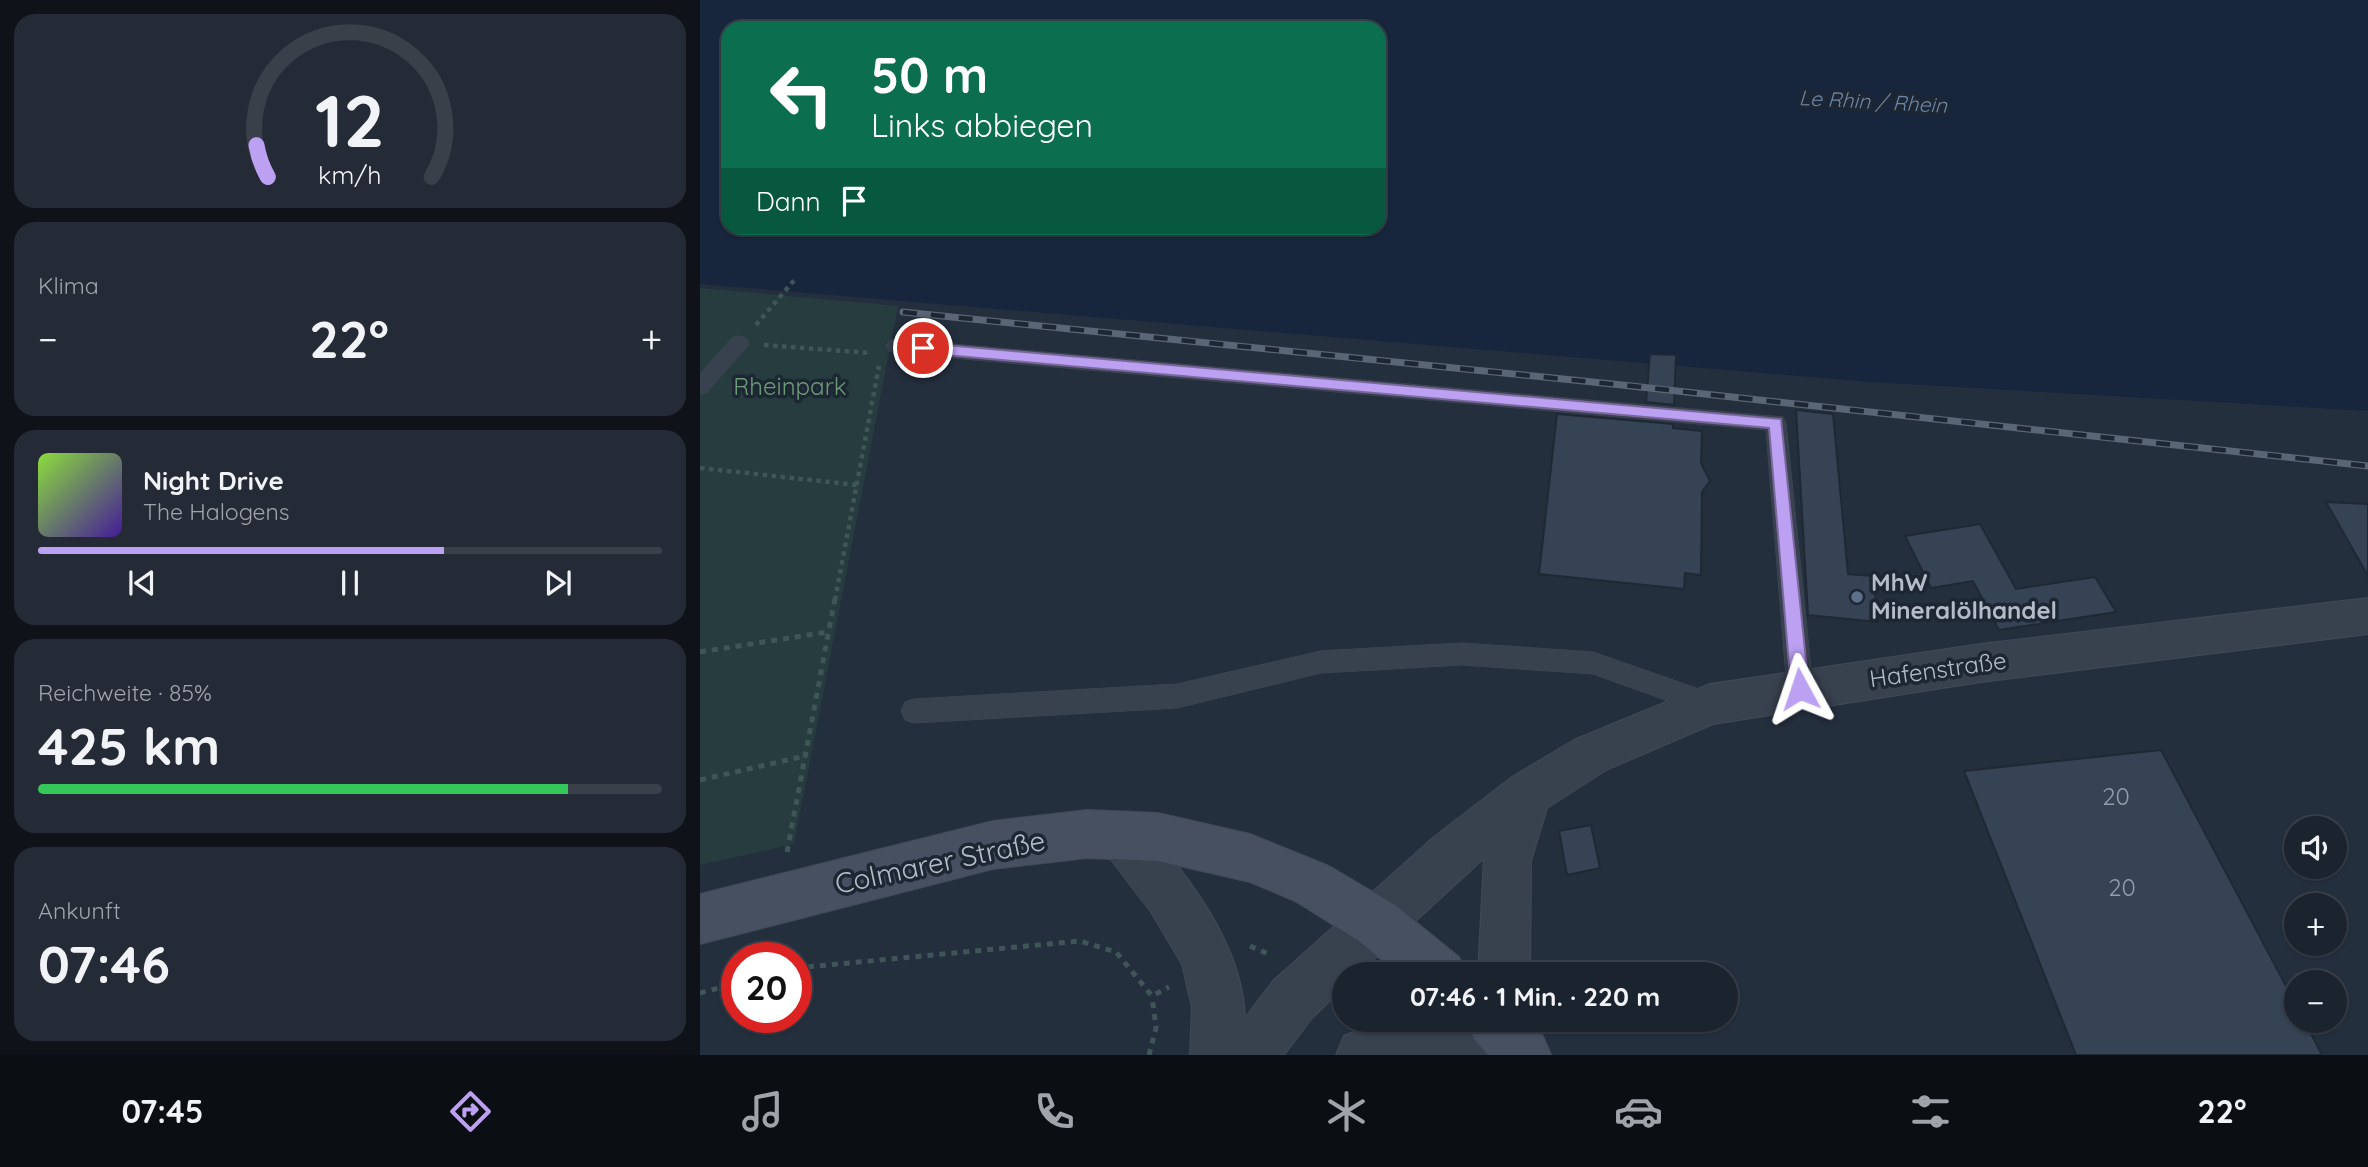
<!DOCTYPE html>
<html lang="de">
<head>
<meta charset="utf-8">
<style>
	body { margin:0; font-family:Quicksand,sans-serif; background:#242b36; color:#f1f3f6; height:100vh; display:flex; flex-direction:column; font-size:26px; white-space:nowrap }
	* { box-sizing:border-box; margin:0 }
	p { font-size:23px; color:#a0a4aa }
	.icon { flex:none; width:38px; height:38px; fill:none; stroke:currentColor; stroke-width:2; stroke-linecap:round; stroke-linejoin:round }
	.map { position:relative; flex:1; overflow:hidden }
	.side { display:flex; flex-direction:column; gap:14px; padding:14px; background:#0f1319; width:700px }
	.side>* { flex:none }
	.banner { position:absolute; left:21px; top:21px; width:665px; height:214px; border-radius:21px; box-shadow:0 2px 5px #0004,0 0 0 2px #39404a; background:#0b6e4f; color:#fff; overflow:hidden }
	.controls { position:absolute; left:1584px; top:816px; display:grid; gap:14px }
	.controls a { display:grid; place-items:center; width:63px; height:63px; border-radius:50%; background:#1b232e; box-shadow:0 2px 5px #0004,0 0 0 2px #39404a; font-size:35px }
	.speed { position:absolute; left:21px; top:942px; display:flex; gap:14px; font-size:35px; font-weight:700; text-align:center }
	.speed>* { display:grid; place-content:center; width:91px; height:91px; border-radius:50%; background:#1b232e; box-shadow:0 2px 5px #0004,0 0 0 2px #39404a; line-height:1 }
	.speed .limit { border:10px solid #d22; background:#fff; color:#111 }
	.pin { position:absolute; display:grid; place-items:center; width:60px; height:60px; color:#fff; margin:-30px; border:4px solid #fff; border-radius:50%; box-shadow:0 2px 7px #0007 }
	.me { position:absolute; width:77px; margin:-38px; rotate:355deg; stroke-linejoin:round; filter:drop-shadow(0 0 5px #0008) }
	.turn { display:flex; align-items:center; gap:24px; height:147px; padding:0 35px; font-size:32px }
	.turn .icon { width:91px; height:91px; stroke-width:2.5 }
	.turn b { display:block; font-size:49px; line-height:60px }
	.then { display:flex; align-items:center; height:66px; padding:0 35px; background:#0003; gap:14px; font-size:26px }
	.big { font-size:52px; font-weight:700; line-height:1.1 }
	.side .card { flex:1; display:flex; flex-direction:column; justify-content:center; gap:10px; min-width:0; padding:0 24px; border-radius:21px; background:#242b36 }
	.side .dial { align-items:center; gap:0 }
	.dial svg { height:182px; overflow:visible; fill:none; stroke:#39404a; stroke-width:7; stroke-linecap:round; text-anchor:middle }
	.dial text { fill:#f1f3f6; stroke:none }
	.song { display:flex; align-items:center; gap:21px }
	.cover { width:84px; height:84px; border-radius:10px; background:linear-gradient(135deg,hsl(90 70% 55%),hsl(260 70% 35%)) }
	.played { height:7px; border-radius:4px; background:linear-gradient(90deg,#bca0f2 65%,#39404a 65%) }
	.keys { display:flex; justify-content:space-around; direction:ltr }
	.heat { display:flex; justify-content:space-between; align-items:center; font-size:38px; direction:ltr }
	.charge { height:10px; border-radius:5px; background:linear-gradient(90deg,#34c759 85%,#39404a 0) }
	.trip { position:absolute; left:632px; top:962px; width:406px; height:70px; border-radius:35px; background:#1b232e; box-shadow:0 2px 5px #0004,0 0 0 2px #39404a; font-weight:700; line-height:70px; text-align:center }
	.tabs { display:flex; height:112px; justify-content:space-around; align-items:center; background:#0b0e12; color:#a0a4aa }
	.tabs .icon { width:49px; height:49px }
	.tabs .current { color:#bca0f2 }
	.tabs b { font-size:32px; color:#f1f3f6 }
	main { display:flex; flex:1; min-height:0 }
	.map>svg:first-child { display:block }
	.green { fill:#263c3f }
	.water { fill:#17263c; fill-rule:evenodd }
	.building { fill:#364354; stroke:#1f2835; stroke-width:2 }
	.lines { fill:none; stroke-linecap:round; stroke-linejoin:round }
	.lane-casing { stroke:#414a57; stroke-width:1 }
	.street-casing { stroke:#414a57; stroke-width:2 }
	.secondary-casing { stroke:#414a57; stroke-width:2 }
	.path-far1 { stroke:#3f5557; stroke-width:4.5; stroke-dasharray:4.5 4.5; stroke-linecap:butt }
	.path { stroke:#3f5557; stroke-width:5; stroke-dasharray:6 6; stroke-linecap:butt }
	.lane { fill:#38414e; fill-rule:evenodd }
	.street { fill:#38414e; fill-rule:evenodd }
	.secondary { fill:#465061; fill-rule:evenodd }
	.rail-casing { stroke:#5a6575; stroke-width:7 }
	.rail { stroke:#1d2633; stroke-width:4.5; stroke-dasharray:14; stroke-linecap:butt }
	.route { fill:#bca0f2; stroke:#7a689d; stroke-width:2 }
	.service-dot { fill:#5c6f8a; stroke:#1d2633; stroke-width:2.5 }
	.labels { text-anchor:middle; stroke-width:7; stroke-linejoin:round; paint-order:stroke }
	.far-water-label { font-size:21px; font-style:italic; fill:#6d86a8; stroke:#1d2633 }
	.park-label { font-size:24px; fill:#6b9a76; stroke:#1d2633 }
	.poi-label { font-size:24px; font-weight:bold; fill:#b4bcc9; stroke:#1d2633; text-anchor:start }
	.street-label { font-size:24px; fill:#b4bcc9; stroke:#1d2633 }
	.near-number-label { font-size:24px; fill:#929caa }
	.near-street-label { font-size:28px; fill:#b4bcc9; stroke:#1d2633 }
</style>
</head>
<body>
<main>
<section class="side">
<div class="card dial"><svg viewBox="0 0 100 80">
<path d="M14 69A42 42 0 1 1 86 69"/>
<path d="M14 69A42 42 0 0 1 9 55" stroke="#bca0f2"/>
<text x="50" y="56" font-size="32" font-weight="700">12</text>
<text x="50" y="72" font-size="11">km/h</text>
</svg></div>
<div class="card"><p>Klima</p>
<div class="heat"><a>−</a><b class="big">22°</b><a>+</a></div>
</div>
<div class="card">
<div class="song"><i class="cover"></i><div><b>Night Drive</b><p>The Halogens</p></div></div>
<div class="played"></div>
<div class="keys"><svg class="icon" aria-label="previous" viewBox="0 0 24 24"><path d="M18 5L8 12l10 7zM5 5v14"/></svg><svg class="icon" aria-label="pause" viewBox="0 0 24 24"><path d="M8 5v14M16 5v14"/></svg><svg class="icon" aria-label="next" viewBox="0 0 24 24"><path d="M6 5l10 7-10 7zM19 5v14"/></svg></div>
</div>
<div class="card"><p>Reichweite · 85%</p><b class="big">425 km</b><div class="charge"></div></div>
<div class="card"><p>Ankunft</p><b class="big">07:46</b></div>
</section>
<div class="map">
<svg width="1668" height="1055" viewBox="0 0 1668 1055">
	<rect width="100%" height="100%" fill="#242f3e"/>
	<!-- green -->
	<path class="green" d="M0,288L198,306L94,844L0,865Z"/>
	<!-- water -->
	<path class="water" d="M0,0H1668V411L1169,382L0,284ZM28,28H679V228H28Z"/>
	<!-- building -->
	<path class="building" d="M950,354L976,355L974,405L946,402Z
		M1096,410L1133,414L1148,574L1173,576L1178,622L1108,615Z
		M857,414L973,424V428L1002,431L1001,463L1010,481L1002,492L1001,575L985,573L984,589L839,574Z
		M1626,502L1668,504V576Z
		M1280,524L1316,589L1395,577L1416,612L1299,630L1273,581L1231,588L1205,536Z
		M1461,750L1596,1005V1020H1604L1622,1055H1376L1264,771Z
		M891,825L900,868L867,875L859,831Z"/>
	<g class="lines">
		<!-- lane casing -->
		<g class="lane-casing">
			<path id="lane" d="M39,336L46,338L49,343L46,348L7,392L0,394V374L32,338Z
				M196,339L1083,417L1086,423L1113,689L1109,697L1100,701L1091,697L1087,689L1066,430L196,353L189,351L186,346L189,341Z
				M762,643L893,652L1019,696L1023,704L1019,712L1010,716L893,674L762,665L621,673L477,708L214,723L205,720L201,711L205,702L214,699L477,684L621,651Z"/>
		</g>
		<!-- street casing -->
		<g class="street-casing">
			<path id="street" d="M1668,598V634L1281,682L1013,724L906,770L847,808L831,861L830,975H778L784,858L657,975H644V987L611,1019L584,1055H490L492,1007L482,964L451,912L406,853L399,836L406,819L423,812C443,820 452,834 466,851C504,898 543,956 545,1018L573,981L734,837L812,777L874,740L1010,684L1281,644Z
				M723,1020H834L835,1036L827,1055H636L644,1036L663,1028Z"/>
		</g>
		<!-- secondary casing -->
		<g class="secondary-casing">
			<path id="secondary" d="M387,810L458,813L550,834L629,866L695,905L759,957L767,975H700L659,941L595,901L550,882L458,861L387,858L293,869L0,944V894L293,821Z
				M767,1020H829L843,1036L851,1055H788L774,1039Z"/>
		</g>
		<!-- path-far1 -->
		<path class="path-far1" d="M56,325L96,278
			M64,345L170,353
			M0,468L157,485
			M135,600L179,366"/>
		<!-- path -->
		<path class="path" d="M0,652L128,632
			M0,780L105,756
			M87,852L135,598
			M550,946L571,955
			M96,968L380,941L416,952L452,996L469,987
			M0,993L37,983
			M449,1055L456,1028L452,996"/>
		<!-- lane -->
		<use href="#lane" class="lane"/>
		<!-- street -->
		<use href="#street" class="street"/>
		<!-- secondary -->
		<use href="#secondary" class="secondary"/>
		<!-- rail casing -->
		<g class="rail-casing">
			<path id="rail" d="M203,312L922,385L1668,466"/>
		</g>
		<!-- rail -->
		<use href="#rail" class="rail"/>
	</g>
	<!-- route -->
	<path class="route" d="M223,343L1081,419L1109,689L1106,695L1100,697L1094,695L1091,689L1069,428L223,353L217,348Z"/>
	<!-- markers -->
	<circle class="service-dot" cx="1157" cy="597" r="7"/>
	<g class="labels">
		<!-- far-water labels -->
		<g class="far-water-label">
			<text transform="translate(1173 102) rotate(3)" y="7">Le Rhin / Rhein</text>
		</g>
		<!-- park labels -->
		<g class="park-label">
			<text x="90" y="395">Rheinpark</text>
		</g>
		<!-- poi labels -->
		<g class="poi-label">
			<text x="1171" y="591">MhW<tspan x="1171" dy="28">Mineralölhandel</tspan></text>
		</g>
		<!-- street labels -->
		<g class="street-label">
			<text transform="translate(1238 670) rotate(-8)" y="8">Hafenstraße</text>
		</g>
		<!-- near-number labels -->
		<g class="near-number-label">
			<text x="1416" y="805">20</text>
			<text x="1422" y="896">20</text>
		</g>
		<!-- near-street labels -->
		<g class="near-street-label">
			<text transform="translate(240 862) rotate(-12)" y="10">Colmarer Straße</text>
		</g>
	</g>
</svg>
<div class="controls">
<a><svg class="icon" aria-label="sound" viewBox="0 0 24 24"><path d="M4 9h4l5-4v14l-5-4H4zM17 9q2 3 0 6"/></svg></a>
<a>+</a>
<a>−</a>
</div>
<div class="speed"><div class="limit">20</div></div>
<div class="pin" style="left:223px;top:348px;background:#d93025"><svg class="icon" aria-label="arrive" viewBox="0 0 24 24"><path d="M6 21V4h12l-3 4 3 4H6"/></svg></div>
<svg class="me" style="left:1100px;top:689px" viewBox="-20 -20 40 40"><path d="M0-17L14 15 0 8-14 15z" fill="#bca0f2" stroke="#fff" stroke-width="4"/></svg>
<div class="trip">07:46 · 1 Min. · 220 m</div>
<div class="banner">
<div class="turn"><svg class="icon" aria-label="left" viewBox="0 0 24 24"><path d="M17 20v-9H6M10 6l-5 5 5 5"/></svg><div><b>50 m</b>Links abbiegen</div></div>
<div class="then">Dann<svg class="icon" aria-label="arrive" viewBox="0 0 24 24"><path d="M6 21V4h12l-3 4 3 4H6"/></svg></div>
</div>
</div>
</main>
<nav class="tabs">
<b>07:45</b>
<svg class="icon current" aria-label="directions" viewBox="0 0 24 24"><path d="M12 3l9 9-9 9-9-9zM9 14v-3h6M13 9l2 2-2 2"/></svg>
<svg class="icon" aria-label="music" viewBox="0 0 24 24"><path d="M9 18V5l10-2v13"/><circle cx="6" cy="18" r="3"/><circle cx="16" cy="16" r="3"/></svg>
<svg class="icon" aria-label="phone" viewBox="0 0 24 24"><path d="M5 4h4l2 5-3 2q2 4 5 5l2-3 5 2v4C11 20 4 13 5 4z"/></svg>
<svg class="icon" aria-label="climate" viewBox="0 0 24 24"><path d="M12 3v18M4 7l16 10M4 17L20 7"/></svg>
<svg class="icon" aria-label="car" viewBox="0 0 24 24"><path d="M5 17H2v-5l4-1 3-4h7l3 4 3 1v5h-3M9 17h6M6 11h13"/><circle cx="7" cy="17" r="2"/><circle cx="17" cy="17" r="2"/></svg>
<svg class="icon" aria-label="filters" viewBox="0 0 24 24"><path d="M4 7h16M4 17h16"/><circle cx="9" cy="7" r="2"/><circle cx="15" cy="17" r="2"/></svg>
<b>22°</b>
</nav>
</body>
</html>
